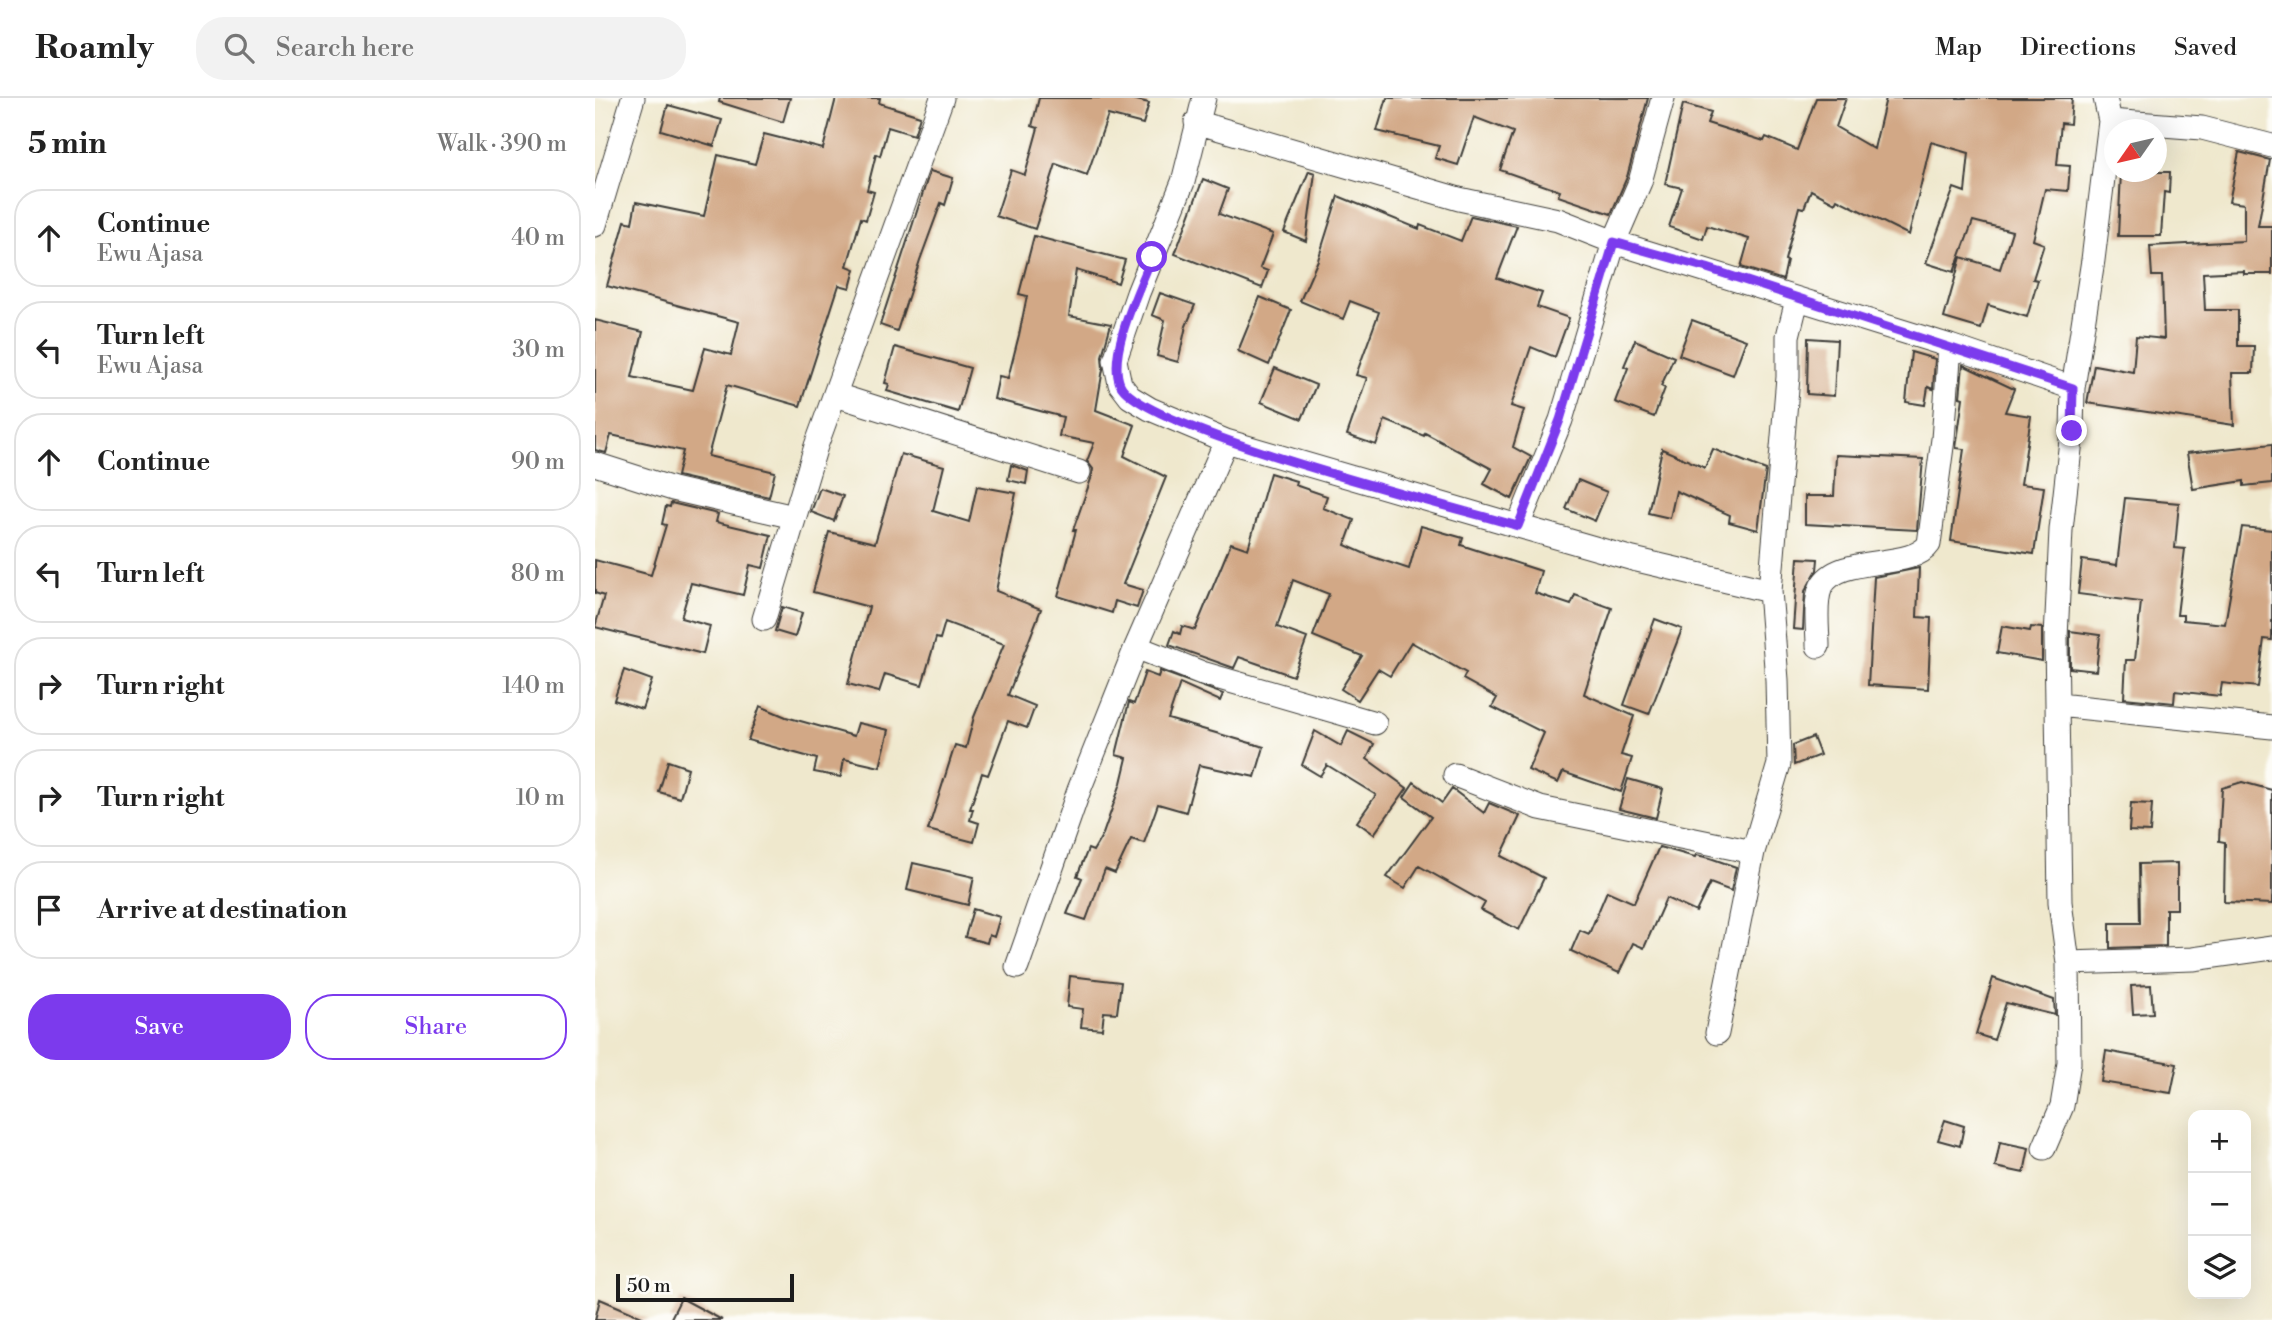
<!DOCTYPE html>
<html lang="en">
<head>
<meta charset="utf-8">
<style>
	body { margin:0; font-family:"Libre Bodoni",serif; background:#f2f2f2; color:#222 }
	.controls { position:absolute; right:21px; bottom:21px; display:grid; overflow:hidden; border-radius:14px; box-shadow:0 7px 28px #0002 }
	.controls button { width:63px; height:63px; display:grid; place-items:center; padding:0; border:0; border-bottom:2px solid #e0e0e0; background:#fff; color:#222; font:35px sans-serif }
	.compass { position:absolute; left:1509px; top:21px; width:63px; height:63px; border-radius:50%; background:#fff; box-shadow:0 7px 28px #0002; rotate:236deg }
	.scale { position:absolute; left:21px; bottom:18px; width:178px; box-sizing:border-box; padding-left:7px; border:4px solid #1c1c1c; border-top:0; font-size:19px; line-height:24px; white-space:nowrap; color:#1c1c1c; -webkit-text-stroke:5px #fdfcf7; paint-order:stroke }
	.stop { position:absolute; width:21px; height:21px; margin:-16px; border:5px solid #7c3aed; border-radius:50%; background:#fff }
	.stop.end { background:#7c3aed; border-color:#fff; box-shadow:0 2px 7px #0008 }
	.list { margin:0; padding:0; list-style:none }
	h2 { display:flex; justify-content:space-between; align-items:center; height:91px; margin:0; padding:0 28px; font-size:30px }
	h2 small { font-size:23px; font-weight:400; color:#767676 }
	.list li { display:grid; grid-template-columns:46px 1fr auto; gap:21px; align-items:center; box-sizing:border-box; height:98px; margin:0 14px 14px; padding:0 14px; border:2px solid #e0e0e0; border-radius:28px }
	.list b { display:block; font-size:26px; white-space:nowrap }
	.list p { margin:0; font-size:23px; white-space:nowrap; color:#767676 }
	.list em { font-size:23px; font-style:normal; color:#767676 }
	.actions { display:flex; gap:14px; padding:21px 28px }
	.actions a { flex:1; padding:16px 0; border:2px solid #7c3aed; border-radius:28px; text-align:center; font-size:24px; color:#7c3aed }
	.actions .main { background:#7c3aed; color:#fff }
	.icon { flex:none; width:38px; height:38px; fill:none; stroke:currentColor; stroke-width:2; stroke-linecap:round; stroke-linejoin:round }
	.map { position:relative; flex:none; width:1677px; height:1222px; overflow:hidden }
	header { display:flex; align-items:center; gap:42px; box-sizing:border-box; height:98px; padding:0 35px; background:#fff; border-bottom:2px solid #e0e0e0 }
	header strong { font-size:33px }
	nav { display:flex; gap:38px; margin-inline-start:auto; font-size:24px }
	.search { width:490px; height:63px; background:#f2f2f2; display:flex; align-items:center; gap:18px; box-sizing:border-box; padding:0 24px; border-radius:28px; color:#767676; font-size:26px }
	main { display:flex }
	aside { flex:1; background:#fff }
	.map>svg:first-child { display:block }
	.building { fill:#d2a886 }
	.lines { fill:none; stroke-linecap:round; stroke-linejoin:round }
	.minor-casing { stroke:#3c3b37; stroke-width:25 }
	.minor { stroke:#fff; stroke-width:23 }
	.route { stroke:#7c3aed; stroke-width:9 }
</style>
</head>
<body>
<header>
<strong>Roamly</strong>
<div class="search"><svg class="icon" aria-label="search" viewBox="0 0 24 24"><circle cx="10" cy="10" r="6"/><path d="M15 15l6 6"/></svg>Search here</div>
<nav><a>Map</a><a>Directions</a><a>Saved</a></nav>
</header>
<main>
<aside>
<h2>5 min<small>Walk · 390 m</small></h2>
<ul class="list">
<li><svg class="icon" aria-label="ahead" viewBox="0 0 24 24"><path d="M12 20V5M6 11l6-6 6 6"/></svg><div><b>Continue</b><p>Ewu Ajasa</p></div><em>40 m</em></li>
<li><svg class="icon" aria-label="left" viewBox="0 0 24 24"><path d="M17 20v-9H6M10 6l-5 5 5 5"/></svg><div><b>Turn left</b><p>Ewu Ajasa</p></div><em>30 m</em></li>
<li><svg class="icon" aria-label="ahead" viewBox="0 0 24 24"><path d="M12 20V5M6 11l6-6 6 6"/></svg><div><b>Continue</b></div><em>90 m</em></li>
<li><svg class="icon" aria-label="left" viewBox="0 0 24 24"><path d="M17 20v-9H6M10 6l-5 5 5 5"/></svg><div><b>Turn left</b></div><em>80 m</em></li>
<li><svg class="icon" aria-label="right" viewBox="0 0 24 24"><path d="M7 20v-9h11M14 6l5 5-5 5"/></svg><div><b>Turn right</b></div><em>140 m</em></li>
<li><svg class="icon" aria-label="right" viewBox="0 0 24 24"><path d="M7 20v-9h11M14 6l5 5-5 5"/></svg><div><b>Turn right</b></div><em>10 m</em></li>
<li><svg class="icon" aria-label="arrive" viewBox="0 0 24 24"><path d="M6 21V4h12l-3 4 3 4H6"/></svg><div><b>Arrive at destination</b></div></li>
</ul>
<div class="actions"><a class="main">Save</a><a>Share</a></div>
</aside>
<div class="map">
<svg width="1677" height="1222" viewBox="0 0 1677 1222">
	<rect width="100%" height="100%" fill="#fdfcf7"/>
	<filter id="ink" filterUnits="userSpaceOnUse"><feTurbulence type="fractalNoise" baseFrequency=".0143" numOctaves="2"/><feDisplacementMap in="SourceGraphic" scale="14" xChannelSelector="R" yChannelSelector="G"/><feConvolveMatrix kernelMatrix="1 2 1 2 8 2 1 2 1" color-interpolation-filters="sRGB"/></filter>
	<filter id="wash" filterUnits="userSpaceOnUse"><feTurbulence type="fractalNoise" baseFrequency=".00686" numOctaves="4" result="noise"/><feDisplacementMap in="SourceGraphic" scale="28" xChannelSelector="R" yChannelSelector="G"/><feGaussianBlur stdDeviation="1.57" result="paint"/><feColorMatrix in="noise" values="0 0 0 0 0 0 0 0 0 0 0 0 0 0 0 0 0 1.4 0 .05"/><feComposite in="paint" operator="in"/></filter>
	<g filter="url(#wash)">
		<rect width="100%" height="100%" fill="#efe8cd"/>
		<g id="blocks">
			<path class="building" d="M125,0H195L188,24L124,4Z
				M241,0H285L284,5L325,18L319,37L293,29L285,58L281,56L272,92L279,94L271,122L266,120L252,168L260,171L255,190L244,187L205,308L132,287L113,358L180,374L174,399L82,378L88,353L16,337L11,355L0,352V222L48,234L37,279L98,292L110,250L136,257L144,224L12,188L30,123L37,125L41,104L109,118L123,57L160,66L169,36L228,51Z
				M444,0H533L554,5L548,26L513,17L492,77L461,66L440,131L401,118L416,72L430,77L443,30L437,28Z
				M792,0H1053L1032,79L1016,116L963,98L965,93L905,72L918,34L879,19L863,67L840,60L844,48L782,33Z
				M1221,0H1251L1241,29L1279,51L1291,0H1477L1475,26L1466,25L1462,67L1475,68L1473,93L1450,91L1438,142L1449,146L1438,181L1443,182L1432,219L1393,207L1386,231L1349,220L1366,159L1405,171L1417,133L1378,123L1359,174L1331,165L1359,90L1370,94L1374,55L1336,44L1314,137L1242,101L1240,105L1216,92L1209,110L1204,109L1190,162L1192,163L1188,182L1146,169L1154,141L1112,128L1108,141L1074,129L1087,90L1070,86L1088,6L1116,14L1112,25L1169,43L1171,39L1202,52Z
				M73,7L127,22L119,48L66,32Z
				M1644,54L1675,62L1663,128H1677V176H1649V173L1608,175L1610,212H1643V248H1659L1658,275H1637L1639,327L1492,305L1499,267L1538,274L1541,238L1569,241L1567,178H1557L1555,148L1649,143V106L1634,104Z
				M335,73L358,80L350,107L346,105L325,162L302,233L285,227Z
				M714,73L720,75L711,143L689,134Z
				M1526,74H1575L1574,95L1569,94L1566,138H1523Z
				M608,81L633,91L624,116L678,136L665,170L673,173L667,190L580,156Z
				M743,98L824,131L825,127L866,143L876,118L922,128L902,180L947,195L942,209L974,220L960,259L936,249L916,308L929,312L918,349L936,359L917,401L889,386L897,371L830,335L829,338L790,322L781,347L752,337L772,280L761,277L784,214L755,203L748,221L705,203L723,162Z
				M439,138L530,162L523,185L481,172L474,218L516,226L507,258L508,271L501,312L540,327L529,358L571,379L528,486L548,492L542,510L520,503L517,515L463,498L481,432H478L497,378L498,371L492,363L499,345L464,338L468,319L399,301L404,278L413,280L424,237L432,198L424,196Z
				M565,195L600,207L591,228L583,264L562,258L570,222L557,217Z
				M665,199L696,212L674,267L643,253Z
				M1097,222L1151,242L1138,277L1084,257Z
				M1213,240L1242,242L1239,298L1212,296Z
				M1040,242L1079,259L1066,288L1070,290L1059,319L1020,304L1033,270L1029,268Z
				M300,249L375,270L363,314L292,293L294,286L290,285Z
				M1316,254L1340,261L1338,291L1333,289L1330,307L1311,304Z
				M1368,267L1419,291L1410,314L1436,318L1426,386L1449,389L1439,456L1356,443L1369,351L1361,350L1368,300L1365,299Z
				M680,270L721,287L707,321L666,304Z
				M1677,346V385L1649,388V383L1598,391L1592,355Z
				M1067,351L1110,370L1118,351L1171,372L1163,432L1134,424L1135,417L1081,393L1075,420L1053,415Z
				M306,356L349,368L338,413L374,424L382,388L421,395L401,493L446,511L413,597L440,608L432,630L413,623L393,677L387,675L375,711H378L375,722L384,725L379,744L333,732L360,647L371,650L379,619L409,546L350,524L345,541L341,540L327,587L290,576L284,594L253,586L274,509L218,494L234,434L280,445Z
				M1241,357L1328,361L1322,432L1210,426V398H1239Z
				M416,367L433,373L431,386L413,382Z
				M675,375L701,383L700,387L732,398L728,410L759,422L750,447L775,458L814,471L826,428L868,440L866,447L946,473L940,495L976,507L980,497L1017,510L989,596L1039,618L1026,657L1037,660L1026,694L968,674L963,685L933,672L949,635L897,609L902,600L868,581L871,575L816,544L795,578L783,571L763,602L746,591L767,558L718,538L734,496L698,482L682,529L712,540L698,578L644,559L639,570L574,547L579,533L585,536L587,528L600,532L636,445L653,451Z
				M983,382L1012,394L1000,423L971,411Z
				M225,390L248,398L239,423L216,414Z
				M1530,400L1584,405L1580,450L1590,451L1582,517H1588V522L1630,526L1647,429L1677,432V542L1669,541L1663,589L1627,585L1625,598L1580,593L1579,605L1529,600L1531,562H1540L1546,504L1483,496L1487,462L1522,467Z
				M76,405L123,416L121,424L176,437L168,470L155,467L148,497L96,485L86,520L115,528L108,556L0,529L9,498L0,495V462L56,477L71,427L67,426L71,408L75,409Z
				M1203,460L1223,461L1222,472L1210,493L1208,532L1198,531Z
				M1324,470L1322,519L1336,520L1333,591L1273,587L1279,479Z
				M187,509L207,515L200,539L180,533Z
				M1060,521L1087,531L1054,616L1029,607Z
				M1407,528L1435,533L1436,529L1447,530V563L1402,555Z
				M1475,533L1505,537L1501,573L1475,570Z
				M29,572L57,582L47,611L19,602Z
				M565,573L628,596L625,603L585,585L573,621L669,649L660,679L604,667L591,714L563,706L549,745L536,741L520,775L510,771L491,822L472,816L487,780L482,778L493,751L498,753L508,736L526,685L532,660L521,657L534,604L539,606L550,574L563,579Z
				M165,608L191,619L259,638L263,625L294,632L285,669L249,661L246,679L219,674L222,661L153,642Z
				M720,633L746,648L753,633L779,646L772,661L812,690L779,736L762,724L781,697L732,667L725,678L707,667Z
				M1218,639L1225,657L1199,667L1198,647Z
				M73,663L93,670L85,700L64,694Z
				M1033,681L1068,691L1061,720L1024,711Z
				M819,684L847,705L857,691L889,715L894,705L925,718L906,758L949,780L924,832L886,812L890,805L824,768L810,790L792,779L836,719L809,699Z
				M1647,684L1677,692V806L1629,804L1630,744L1624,743L1627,690Z
				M1536,705L1557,706L1555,734L1534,733Z
				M1064,749L1100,759L1101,757L1115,760L1141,769L1136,793L1115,785L1101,814L1071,800L1049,850L1038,845L1024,875L976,853L985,832L994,836L1012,793L1039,805Z
				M318,765L379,779L373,807L312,792Z
				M1582,765V811H1571V848L1515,850V825H1545L1544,766Z
				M378,811L405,819L399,839L394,837L392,845L370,839Z
				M475,878L526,884L522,915L509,914L507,931L486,929L488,911L472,909Z
				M1398,880L1459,902L1460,917L1411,905L1399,942L1381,936Z
				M1556,887L1558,915L1538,916L1536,888Z
				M1511,953L1582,966L1576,995L1506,984Z
				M1350,1022L1369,1028L1365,1048L1343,1042Z
				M1405,1044L1434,1050L1429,1075L1400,1069Z
				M86,1200L127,1222H75Z
				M5,1201L54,1222H0Z"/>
		</g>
	</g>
	<g filter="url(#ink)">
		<use href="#blocks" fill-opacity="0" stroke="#3c3b37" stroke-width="2"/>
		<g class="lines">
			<g class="minor-casing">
				<path id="minor" d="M609,0L588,84L543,195L520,262L525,286L535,299L555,311L631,343L923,428L966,322L1019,144L1045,84L1068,0
					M1510,0L1515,23L1607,30L1677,48
					M601,24L864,101L963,122L1019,144L1355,248L1478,290L1477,333L1466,432L1461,540L1465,804L1473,865L1474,965L1467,1008L1449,1050
					M0,127L38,0
					M1478,290L1498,162L1515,23
					M241,297L484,374
					M0,366L78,391L199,419
					M923,428L1038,461L1175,493L1193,279V238L1202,202
					M169,521L221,348L347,0
					M1223,548C1223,532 1219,504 1226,489C1243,455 1316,473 1334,446L1348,341L1355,248
					M541,549L607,575L780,625
					M1463,607L1677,629
					M860,677L945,710L1158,754
					M1473,865L1598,861L1677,850
					M422,869L484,692L541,549L631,343
					M1122,935L1158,754L1184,666L1182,582L1175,493"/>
			</g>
			<use href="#minor" class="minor"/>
		</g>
	</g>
	<g class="lines" filter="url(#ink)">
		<path class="route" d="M557,159C545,190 512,255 525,286C544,331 862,410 923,428L965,322L1019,144L1112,170L1478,290L1477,333"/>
	</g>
</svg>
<div class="controls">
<button>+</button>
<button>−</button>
<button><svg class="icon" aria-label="layers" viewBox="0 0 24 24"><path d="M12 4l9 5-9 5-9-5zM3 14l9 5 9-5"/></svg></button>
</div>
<svg class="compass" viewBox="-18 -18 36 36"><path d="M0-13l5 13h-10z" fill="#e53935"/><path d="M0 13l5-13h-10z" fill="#767676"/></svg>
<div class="scale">50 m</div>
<div class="stop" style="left:557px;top:159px"></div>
<div class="stop end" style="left:1477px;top:333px"></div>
</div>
</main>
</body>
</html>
